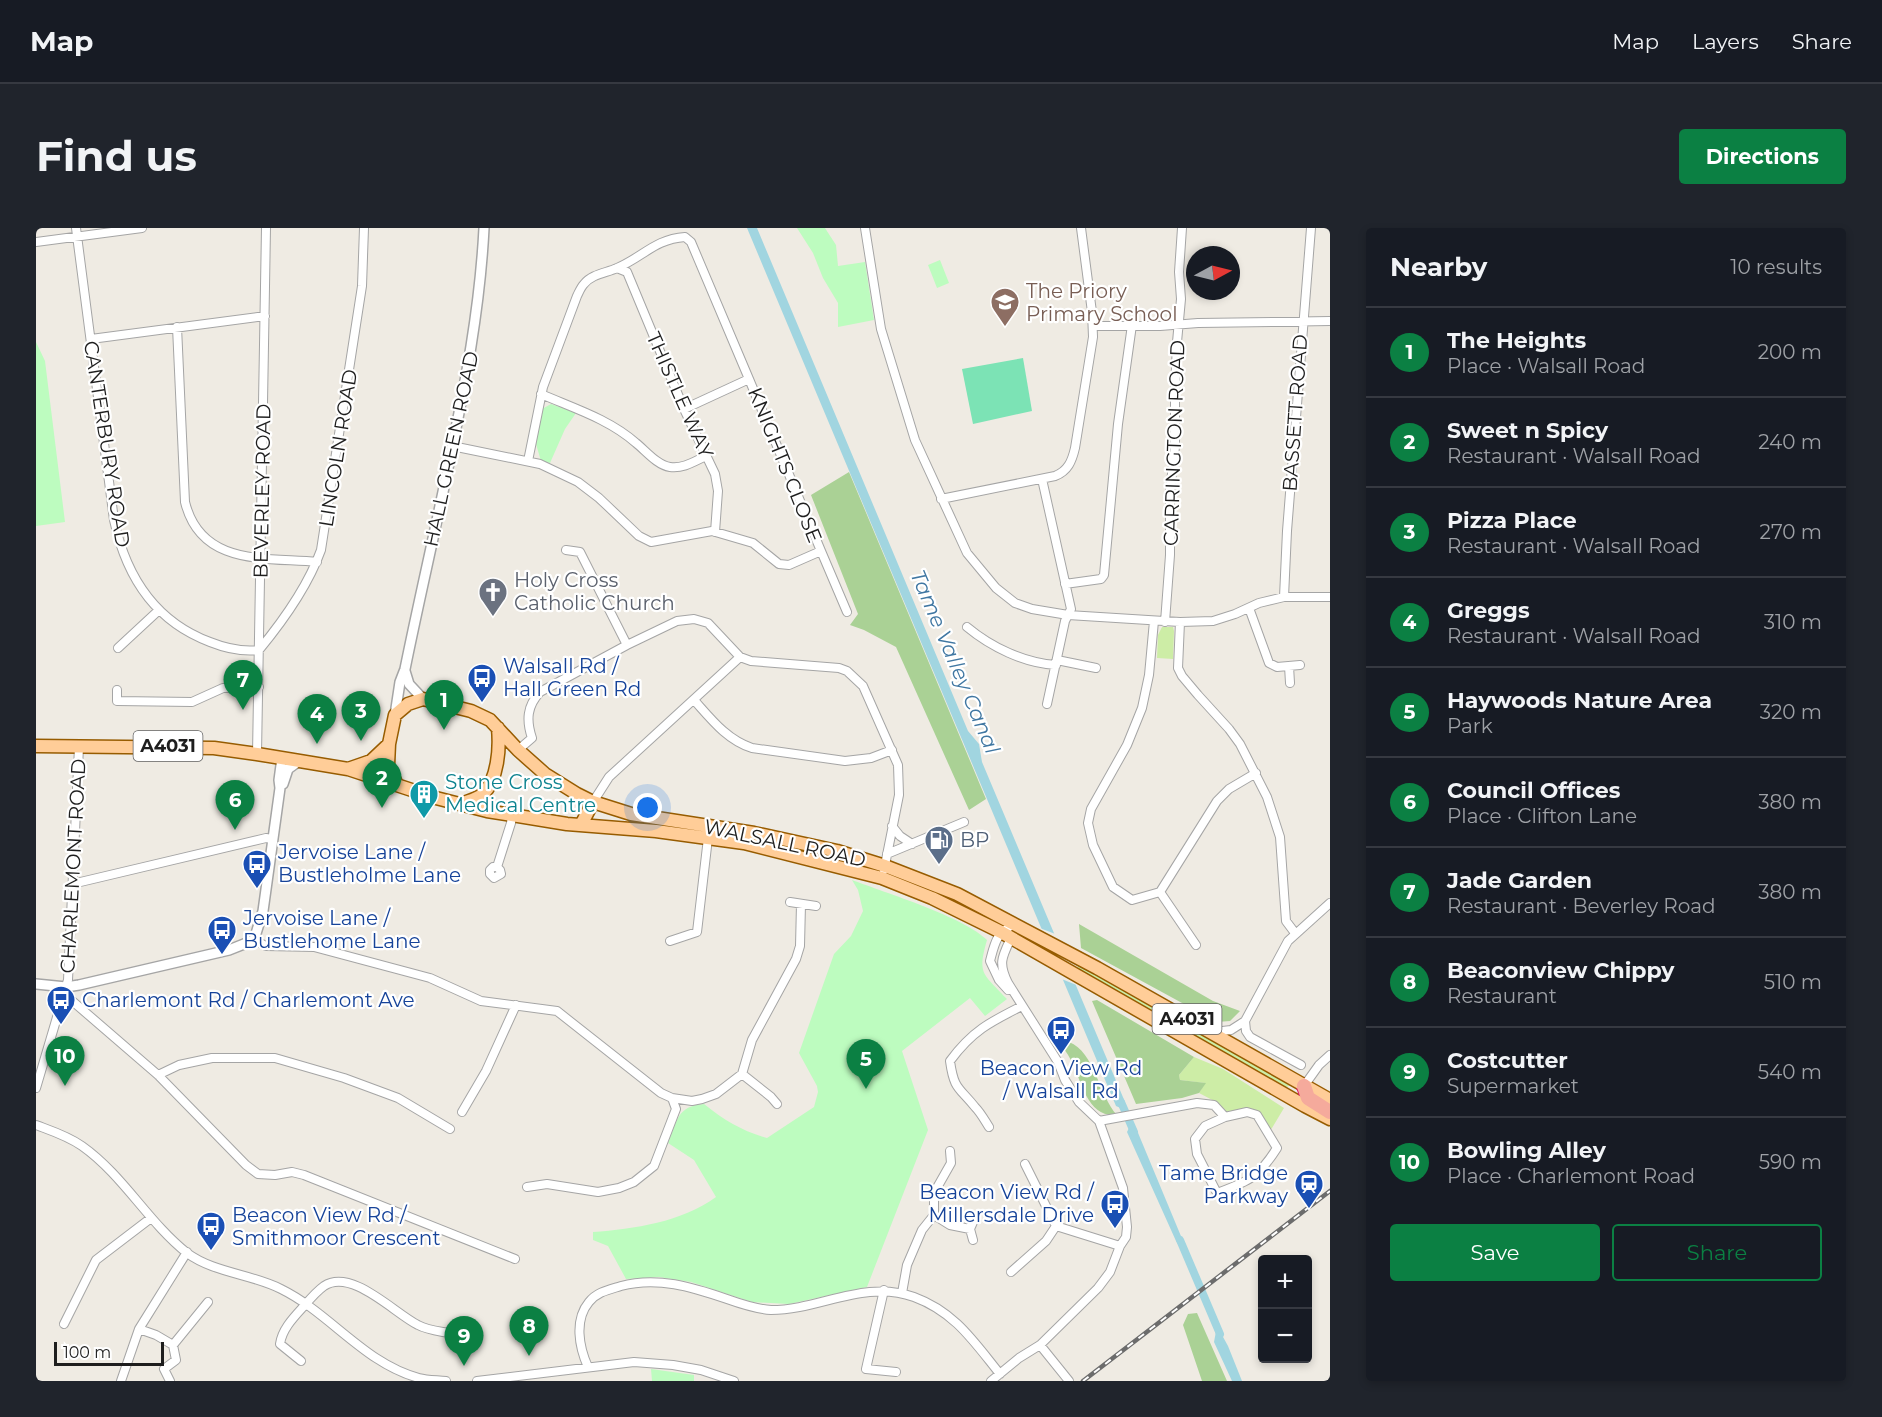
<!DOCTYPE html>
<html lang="en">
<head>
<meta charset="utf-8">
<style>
	body { margin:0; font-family:Montserrat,sans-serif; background:#20242c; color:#f1f3f6 }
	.controls { position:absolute; right:18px; bottom:18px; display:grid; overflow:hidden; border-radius:6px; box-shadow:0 3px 9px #0003 }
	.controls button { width:54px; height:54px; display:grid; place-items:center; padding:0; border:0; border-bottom:2px solid #363941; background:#171b24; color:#f1f3f6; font:30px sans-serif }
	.compass { position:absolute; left:1150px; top:18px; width:54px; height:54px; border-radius:50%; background:#171b24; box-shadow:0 3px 9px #0003; rotate:83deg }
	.scale { position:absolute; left:18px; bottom:15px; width:110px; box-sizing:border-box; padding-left:6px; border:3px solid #1e1e1e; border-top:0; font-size:16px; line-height:21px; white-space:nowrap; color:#1e1e1e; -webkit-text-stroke:4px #fff; paint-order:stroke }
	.you { position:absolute; left:612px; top:580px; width:21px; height:21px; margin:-15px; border:4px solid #fff; border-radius:50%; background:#1a73e8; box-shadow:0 0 0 9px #1a73e833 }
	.badge { display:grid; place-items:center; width:39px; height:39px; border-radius:50%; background:#0b8043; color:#fff; font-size:20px; font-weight:700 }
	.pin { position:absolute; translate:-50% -50px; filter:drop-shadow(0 2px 3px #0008) }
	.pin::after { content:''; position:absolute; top:32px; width:21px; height:18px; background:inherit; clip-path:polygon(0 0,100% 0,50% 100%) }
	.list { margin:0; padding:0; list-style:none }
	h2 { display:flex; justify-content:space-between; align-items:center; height:78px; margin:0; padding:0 24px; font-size:26px }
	h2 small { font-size:20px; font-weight:400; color:#9ea1a6 }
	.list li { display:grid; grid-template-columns:39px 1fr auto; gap:18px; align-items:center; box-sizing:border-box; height:90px; padding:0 24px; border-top:2px solid #363941 }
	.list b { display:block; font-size:22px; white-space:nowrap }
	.list p { margin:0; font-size:20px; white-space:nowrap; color:#9ea1a6 }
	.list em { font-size:20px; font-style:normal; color:#9ea1a6 }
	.actions { display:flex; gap:12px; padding:18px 24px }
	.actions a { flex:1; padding:14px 0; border:2px solid #0b8043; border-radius:6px; text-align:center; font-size:21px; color:#0b8043 }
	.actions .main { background:#0b8043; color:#fff }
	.map { position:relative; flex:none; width:1294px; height:1153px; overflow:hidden; border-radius:6px }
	header { display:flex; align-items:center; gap:36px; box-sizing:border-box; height:84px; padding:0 30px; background:#171b24; border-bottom:2px solid #363941 }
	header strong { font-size:28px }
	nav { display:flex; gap:33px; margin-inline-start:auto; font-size:21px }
	.intro { display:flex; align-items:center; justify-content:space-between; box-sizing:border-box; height:144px; padding:0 36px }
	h1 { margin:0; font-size:42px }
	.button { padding:15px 27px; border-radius:6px; background:#0b8043; color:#fff; font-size:21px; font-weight:700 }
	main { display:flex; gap:36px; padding:0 36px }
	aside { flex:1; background:#171b24; border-radius:6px; box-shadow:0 3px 9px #0003 }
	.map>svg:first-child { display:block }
	.grass { fill:#cdeda6 }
	.forest { fill:#aad195 }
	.park { fill:#bdfcbf }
	.pitch { fill:#7ce3b5 }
	.water { fill:#a1d5e0 }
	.pier { fill:#efebe3 }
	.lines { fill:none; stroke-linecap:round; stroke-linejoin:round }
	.canal { stroke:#a1d5e0; stroke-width:8 }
	.minor-casing { stroke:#a5a5a5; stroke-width:10 }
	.tertiary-casing { stroke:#a5a5a5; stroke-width:12 }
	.primary-casing { stroke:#975c00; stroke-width:15 }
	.trunk-casing { stroke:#e31a6b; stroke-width:16 }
	.minor { stroke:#fff; stroke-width:8 }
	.tertiary { stroke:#fff; stroke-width:9 }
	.primary { stroke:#ffcd98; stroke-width:12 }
	.trunk { stroke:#f5aa9c; stroke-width:14 }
	.rail-casing { stroke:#6c6c6c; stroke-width:4.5 }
	.rail { stroke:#fff; stroke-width:2; stroke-dasharray:7; stroke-linecap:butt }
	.labels { text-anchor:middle; stroke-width:4.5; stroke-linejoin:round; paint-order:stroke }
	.shield { fill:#fff; stroke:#626262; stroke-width:1.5 }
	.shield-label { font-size:18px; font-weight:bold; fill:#1e1e1e }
	.education-label { font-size:20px; fill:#785e54; stroke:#fff; text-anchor:start }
	.street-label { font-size:20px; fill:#1e1e1e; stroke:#fff }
	.worship-label { font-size:20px; fill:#5b616d; stroke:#fff; text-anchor:start }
	.transit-label { font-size:20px; fill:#164399; stroke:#fff; text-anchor:start }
	.culture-label { font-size:20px; fill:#0d838f; stroke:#fff; text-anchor:start }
	.service-label { font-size:20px; fill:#4e5e75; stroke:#fff; text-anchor:start }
	.water-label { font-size:21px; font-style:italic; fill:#4077a2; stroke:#fff }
</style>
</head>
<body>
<header>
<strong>Map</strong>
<nav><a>Map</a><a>Layers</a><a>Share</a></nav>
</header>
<div class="intro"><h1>Find us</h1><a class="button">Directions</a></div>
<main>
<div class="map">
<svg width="1294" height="1153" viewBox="0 0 1294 1153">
	<rect width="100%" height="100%" fill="#efebe3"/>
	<path class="grass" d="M1126,399H1137L1138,403L1137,431L1121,430L1122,407Z
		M1040,733L1238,847L1255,857L1246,861L1043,743Z
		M1158,829L1187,841L1248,880L1236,900L1234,902C1225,883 1212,879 1193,886L1182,875L1163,865L1169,855L1144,852L1143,847Z"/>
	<path class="forest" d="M813,244L950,571L933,582L860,419L828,402L814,397L822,386L775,267Z
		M1043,696L1177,773L1204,783L1194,793L1181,794L1045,720Z
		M1061,772L1158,829L1143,847L1144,852L1170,855L1163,865L1146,870L1100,876L1056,773Z
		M1022,801L1028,803L1033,814C1059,824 1063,868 1081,887C1052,890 1046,855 1036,834C1031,824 1024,816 1018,806Z
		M1161,1085L1191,1153H1166L1147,1097L1152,1086Z"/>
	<path class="park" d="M761,0H789L800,17L802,38L829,34L838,92L802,99V75L787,50L777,25Z
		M904,32L913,55L901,60L892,37Z
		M0,114L9,133L29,294L0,298Z
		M515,176L540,185L529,201L514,235L505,233L500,216L506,181Z
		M816,652C850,665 928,689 951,712C941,747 947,745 971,771L949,788L934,770L866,823L892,902L831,1059L753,1076L716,1074L655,1054L623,1049L590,1051L572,1018L557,1012V1004C598,1001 646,994 680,969L658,932L632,915C641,893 641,878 668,876C688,892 706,903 731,910L778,879L782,864L781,858L763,825L798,726L815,708L827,683L822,662Z
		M615,1141L658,1147V1153H616Z"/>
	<path class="pitch" d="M987,130L996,183L937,196L926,141Z"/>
	<path class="water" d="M711,0H721L932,503L943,516L946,534L1089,874V882L1080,878Z
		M1095,896L1100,900L1147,1013V1019L1143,1018L1140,1013L1091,904Z
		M1181,1098L1192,1118L1206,1153H1196L1178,1114Z"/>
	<path class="pier" d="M1001,699L1022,707L1043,758L1023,750Z"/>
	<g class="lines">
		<path class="canal" d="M1085,874L1098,904
			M1144,1012L1184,1106"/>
		<g class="minor-casing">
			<path id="minor" d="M40,0L78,292C90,348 118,393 174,414C189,420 206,424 223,422C247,393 272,358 285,322L326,58L328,0
				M829,0L845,101L879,212L931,325L960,360L979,375L996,381L1032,387L1144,394L1177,393L1199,386L1223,375L1248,369H1294
				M0,14L106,0
				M581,40L591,44L648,181L679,246L682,263L679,304
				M1057,98H1124L1162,95L1294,93
				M141,99L149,274C165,339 231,329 281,334
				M55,111L229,88
				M505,166C537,180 573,191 600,215C610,223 621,237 634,239C647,241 659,233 670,228
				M648,181L713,151L785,323
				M416,218L504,236L542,254L563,270L603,308L615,314L676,303L717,315L743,336L753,337L785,323L811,384
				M492,233L507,159L541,68C543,64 545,59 548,56C556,46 570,45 581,40C607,29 619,11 649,9L655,14L713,151
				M1006,251L1035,381L1029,393L1011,476
				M905,271L1019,248C1032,243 1036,233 1039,220L1057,109L1056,84L1045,0
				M530,322L544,324L591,417
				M1029,356L1065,351L1068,347L1082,196L1096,97
				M1248,369L1251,303L1275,0
				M1213,380L1233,435L1241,439L1264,437
				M1118,393L1113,447L1106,480L1091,517L1055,581L1052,595L1057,617L1077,659L1096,672L1124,664L1181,573L1193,561L1220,545
				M1129,394L1134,327V263L1139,219V164L1141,114L1145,71L1143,44L1146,0
				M1144,394L1142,440L1146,448L1162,467L1193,501L1204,516L1231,569L1244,609L1250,693L1259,705
				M931,399C955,419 988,435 1020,437
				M82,420L123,382
				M1021,432L1060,440
				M1253,438L1254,455
				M81,462V473L156,474L187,460L223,459
				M658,472C675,491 691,512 716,520L809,533L835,530L856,522
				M482,522L496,510C490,492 491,478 504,464L591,417L641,393L658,391L672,395L704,429L715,433L803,440L811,443L827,458L862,537L863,567L848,642
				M221,526L230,0
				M557,574L573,549L704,429
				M856,598L864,608L876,616
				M851,626L928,594
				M461,639L464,642L465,646L458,650L454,646V642L457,639H461L475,595L476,587
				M36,656L230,610L236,611
				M1124,664L1160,717
				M754,674L780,678
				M218,712L230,718L278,719L394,750L445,773L521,783L625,865L636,870L656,873L666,871L680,866L706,846L716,812L760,731L764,718L765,676
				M634,713L661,704L672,610
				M972,762L963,752L954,733C959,714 960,705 979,696
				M27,765L122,847L210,937L222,946L239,947L256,944L268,947L479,1031
				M1209,793L1210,803L1214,809L1265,837
				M1178,804L1195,802L1209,793L1252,713L1294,675
				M706,846L735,869L741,876
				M122,847L143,837L176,830H239L308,850L362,870L414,901
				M1268,858L1283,837L1294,827
				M0,860L32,752L43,519
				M426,884L450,843L480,777
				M1063,893L1161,875L1178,877L1189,889L1211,884L1221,887L1241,920C1222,950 1213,953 1181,965L1161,926L1159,911L1169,898L1189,889
				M0,897C16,903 32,908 46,918C87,947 112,994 151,1025C178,1045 216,1046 245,1061C294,1085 329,1136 383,1150C391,1152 401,1152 410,1153
				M953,899C949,893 945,885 939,879C923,859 918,862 914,833C936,803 954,794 986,778
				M491,959L511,956L562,964L583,960L598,954L618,938L640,881L636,870
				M898,987L914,997L934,1001L938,992
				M1020,998L1084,1018
				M934,1001L937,1012
				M975,1044L1010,1013L1020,998L989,936
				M848,1062L830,1141L860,1144
				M866,1065L871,1037L886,1002L898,987V965L915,935L914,923
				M28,1096L60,1032L115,990
				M103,1101L120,1107L137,1117
				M1004,1117L1033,1153
				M265,1133L244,1116C246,1101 258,1089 268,1078C274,1071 281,1063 288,1058C316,1040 358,1085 382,1097C391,1102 402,1103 413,1105
				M552,1139C543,1119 538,1092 553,1074C561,1064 572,1062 585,1058C621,1048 656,1059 691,1071C705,1076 720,1081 735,1082C784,1082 828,1051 878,1069C919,1084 938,1114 964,1146
				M85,1153L103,1101L151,1024
				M134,1153L128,1141L140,1132L137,1117L172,1074
				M441,1153L598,1134L637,1137L665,1142L698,1153
				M955,1153L983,1130L1004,1117L1062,1060L1074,1044L1084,1018L1090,1009L1091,999L1087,960L1063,893L1043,874L1029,852L1022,834L972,755C962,735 966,729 975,710"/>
		</g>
		<g class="tertiary-casing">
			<path id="tertiary" d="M369,443L373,456L387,471
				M359,487L364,454L369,441C383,372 399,304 413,235C429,157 444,80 448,0
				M247,556L252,541L263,533
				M0,756L30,759L43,757L193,722L218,712L227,683L244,560L243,552L246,530"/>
		</g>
		<g class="primary-casing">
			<path id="primary" d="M0,518L178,520L221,526L312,541L400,570L451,583L531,596L620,603L708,615L846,650L896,670L965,704L1269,878L1294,891
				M312,541L335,533L353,516
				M361,557L352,537L353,516L359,487L372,476L387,471L435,483L454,492L482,522L509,546L541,566L557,574L595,586L718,605L801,623L849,638L921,666L1061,740L1294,872
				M425,576C432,573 441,571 447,566C462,551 464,520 462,500
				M545,597L557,574"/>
		</g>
		<g class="trunk-casing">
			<path id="trunk" d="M1268,858L1272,870L1294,884"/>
		</g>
		<use href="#minor" class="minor"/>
		<use href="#tertiary" class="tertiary"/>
		<use href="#primary" class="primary"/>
		<use href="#trunk" class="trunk"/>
		<g class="rail-casing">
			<path id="rail" d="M1047,1153L1294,963"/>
		</g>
		<use href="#rail" class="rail"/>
	</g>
	<defs>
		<g id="school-pin" transform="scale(1.5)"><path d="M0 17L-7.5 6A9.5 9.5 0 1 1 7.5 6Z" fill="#8d6e63" stroke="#fff"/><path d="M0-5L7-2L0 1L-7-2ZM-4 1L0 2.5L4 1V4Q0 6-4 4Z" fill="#fff"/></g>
		<g id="church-pin" transform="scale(1.5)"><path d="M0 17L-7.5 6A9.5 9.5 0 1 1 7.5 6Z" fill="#6b7280" stroke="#fff"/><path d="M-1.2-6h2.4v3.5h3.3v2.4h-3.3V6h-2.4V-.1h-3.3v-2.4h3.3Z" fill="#fff"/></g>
		<g id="bus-pin" transform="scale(1.5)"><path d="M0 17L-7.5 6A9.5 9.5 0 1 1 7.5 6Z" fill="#1a4fb4" stroke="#fff"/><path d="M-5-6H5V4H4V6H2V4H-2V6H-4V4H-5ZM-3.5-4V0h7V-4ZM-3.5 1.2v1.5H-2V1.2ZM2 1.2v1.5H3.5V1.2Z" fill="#fff"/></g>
		<g id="building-pin" transform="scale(1.5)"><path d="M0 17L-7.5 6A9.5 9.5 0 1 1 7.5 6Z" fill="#0f9aa8" stroke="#fff"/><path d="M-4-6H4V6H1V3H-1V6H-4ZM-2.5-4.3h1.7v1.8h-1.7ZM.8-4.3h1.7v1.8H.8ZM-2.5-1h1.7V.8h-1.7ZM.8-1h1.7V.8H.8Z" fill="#fff"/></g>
		<g id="fuel-pin" transform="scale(1.5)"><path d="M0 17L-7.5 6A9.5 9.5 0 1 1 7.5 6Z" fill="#5c6f8a" stroke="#fff"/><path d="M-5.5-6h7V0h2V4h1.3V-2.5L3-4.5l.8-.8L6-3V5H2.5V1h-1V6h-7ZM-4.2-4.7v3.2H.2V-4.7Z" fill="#fff"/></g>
		<g id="station-pin" transform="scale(1.5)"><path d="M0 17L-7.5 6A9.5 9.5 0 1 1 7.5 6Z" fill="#1a4fb4" stroke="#fff"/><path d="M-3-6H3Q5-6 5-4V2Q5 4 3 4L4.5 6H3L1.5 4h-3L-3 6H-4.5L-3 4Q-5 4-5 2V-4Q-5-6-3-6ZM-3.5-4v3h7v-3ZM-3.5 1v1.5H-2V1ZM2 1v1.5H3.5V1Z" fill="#fff"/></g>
	</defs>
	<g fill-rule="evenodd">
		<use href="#school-pin" x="969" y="74"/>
		<use href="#church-pin" x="457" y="364"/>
		<use href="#bus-pin" x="446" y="450"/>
		<use href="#building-pin" x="388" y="566"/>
		<use href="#fuel-pin" x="903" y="612"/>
		<use href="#bus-pin" x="221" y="636"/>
		<use href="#bus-pin" x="186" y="702"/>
		<use href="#bus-pin" x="25" y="772"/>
		<use href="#bus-pin" x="1025" y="802"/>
		<use href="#station-pin" x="1273" y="956"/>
		<use href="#bus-pin" x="1079" y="976"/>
		<use href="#bus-pin" x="175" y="998"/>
	</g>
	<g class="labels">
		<g class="shield">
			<rect x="97.5" y="503" width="69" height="30" rx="4.5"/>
			<rect x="1116.5" y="776" width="69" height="30" rx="4.5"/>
		</g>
		<g class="shield-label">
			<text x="132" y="524">A4031</text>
			<text x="1151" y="797">A4031</text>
		</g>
		<g class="education-label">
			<text x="990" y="70">The Priory<tspan x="990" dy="23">Primary School</tspan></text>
		</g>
		<g class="street-label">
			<text transform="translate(644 167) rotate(66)" y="7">THISTLE WAY</text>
			<text transform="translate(1259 185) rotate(-86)" y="7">BASSETT ROAD</text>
			<text transform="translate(1138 215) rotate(-88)" y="7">CARRINGTON ROAD</text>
			<text transform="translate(71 216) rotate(81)" y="7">CANTERBURY ROAD</text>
			<text transform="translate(302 220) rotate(-81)" y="7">LINCOLN ROAD</text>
			<text transform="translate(415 221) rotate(-78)" y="7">HALL GREEN ROAD</text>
			<text transform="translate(749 237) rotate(68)" y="7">KNIGHTS CLOSE</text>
			<text transform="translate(226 263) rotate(-89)" y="7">BEVERLEY ROAD</text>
			<text transform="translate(749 615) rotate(12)" y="7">WALSALL ROAD</text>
			<text transform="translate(37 638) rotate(-87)" y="7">CHARLEMONT ROAD</text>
		</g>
		<g class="worship-label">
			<text x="478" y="359">Holy Cross<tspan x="478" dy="23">Catholic Church</tspan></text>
		</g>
		<g class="transit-label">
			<text x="467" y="445">Walsall Rd /<tspan x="467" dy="23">Hall Green Rd</tspan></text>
			<text x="242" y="631">Jervoise Lane /<tspan x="242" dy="23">Bustleholme Lane</tspan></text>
			<text x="207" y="697">Jervoise Lane /<tspan x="207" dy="23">Bustlehome Lane</tspan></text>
			<text x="46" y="779">Charlemont Rd / Charlemont Ave</text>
			<text x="1025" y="847" text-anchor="middle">Beacon View Rd<tspan x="1025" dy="23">/ Walsall Rd</tspan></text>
			<text x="1252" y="952" text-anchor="end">Tame Bridge<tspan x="1252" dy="23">Parkway</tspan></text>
			<text x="1058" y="971" text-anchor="end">Beacon View Rd /<tspan x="1058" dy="23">Millersdale Drive</tspan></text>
			<text x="196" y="994">Beacon View Rd /<tspan x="196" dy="23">Smithmoor Crescent</tspan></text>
		</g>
		<g class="culture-label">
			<text x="409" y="561">Stone Cross<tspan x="409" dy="23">Medical Centre</tspan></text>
		</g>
		<g class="service-label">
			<text x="924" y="619">BP</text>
		</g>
		<g class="water-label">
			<text transform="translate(919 434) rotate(67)" y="7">Tame Valley Canal</text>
		</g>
	</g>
</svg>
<div class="controls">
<button>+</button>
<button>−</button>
</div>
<svg class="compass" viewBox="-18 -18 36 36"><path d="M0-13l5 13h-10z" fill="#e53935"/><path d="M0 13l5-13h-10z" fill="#9ea1a6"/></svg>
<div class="scale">100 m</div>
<div class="you"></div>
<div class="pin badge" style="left:408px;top:502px">1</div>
<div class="pin badge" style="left:346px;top:580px">2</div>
<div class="pin badge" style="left:325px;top:513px">3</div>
<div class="pin badge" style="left:281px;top:516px">4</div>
<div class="pin badge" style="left:830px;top:861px">5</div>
<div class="pin badge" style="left:199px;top:602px">6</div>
<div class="pin badge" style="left:207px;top:482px">7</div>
<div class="pin badge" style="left:493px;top:1128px">8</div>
<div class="pin badge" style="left:428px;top:1138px">9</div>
<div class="pin badge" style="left:29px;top:858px">10</div>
</div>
<aside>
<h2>Nearby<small>10 results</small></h2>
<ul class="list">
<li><span class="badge">1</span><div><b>The Heights</b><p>Place · Walsall Road</p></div><em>200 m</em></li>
<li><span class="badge">2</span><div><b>Sweet n Spicy</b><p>Restaurant · Walsall Road</p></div><em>240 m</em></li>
<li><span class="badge">3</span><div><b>Pizza Place</b><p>Restaurant · Walsall Road</p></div><em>270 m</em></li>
<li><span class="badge">4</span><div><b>Greggs</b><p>Restaurant · Walsall Road</p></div><em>310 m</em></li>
<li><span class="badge">5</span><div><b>Haywoods Nature Area</b><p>Park</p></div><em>320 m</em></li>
<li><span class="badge">6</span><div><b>Council Offices</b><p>Place · Clifton Lane</p></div><em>380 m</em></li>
<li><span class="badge">7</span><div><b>Jade Garden</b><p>Restaurant · Beverley Road</p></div><em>380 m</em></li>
<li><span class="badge">8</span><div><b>Beaconview Chippy</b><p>Restaurant</p></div><em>510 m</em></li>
<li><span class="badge">9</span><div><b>Costcutter</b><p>Supermarket</p></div><em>540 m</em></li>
<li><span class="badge">10</span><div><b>Bowling Alley</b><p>Place · Charlemont Road</p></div><em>590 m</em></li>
</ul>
<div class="actions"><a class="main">Save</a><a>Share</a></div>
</aside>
</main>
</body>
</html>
